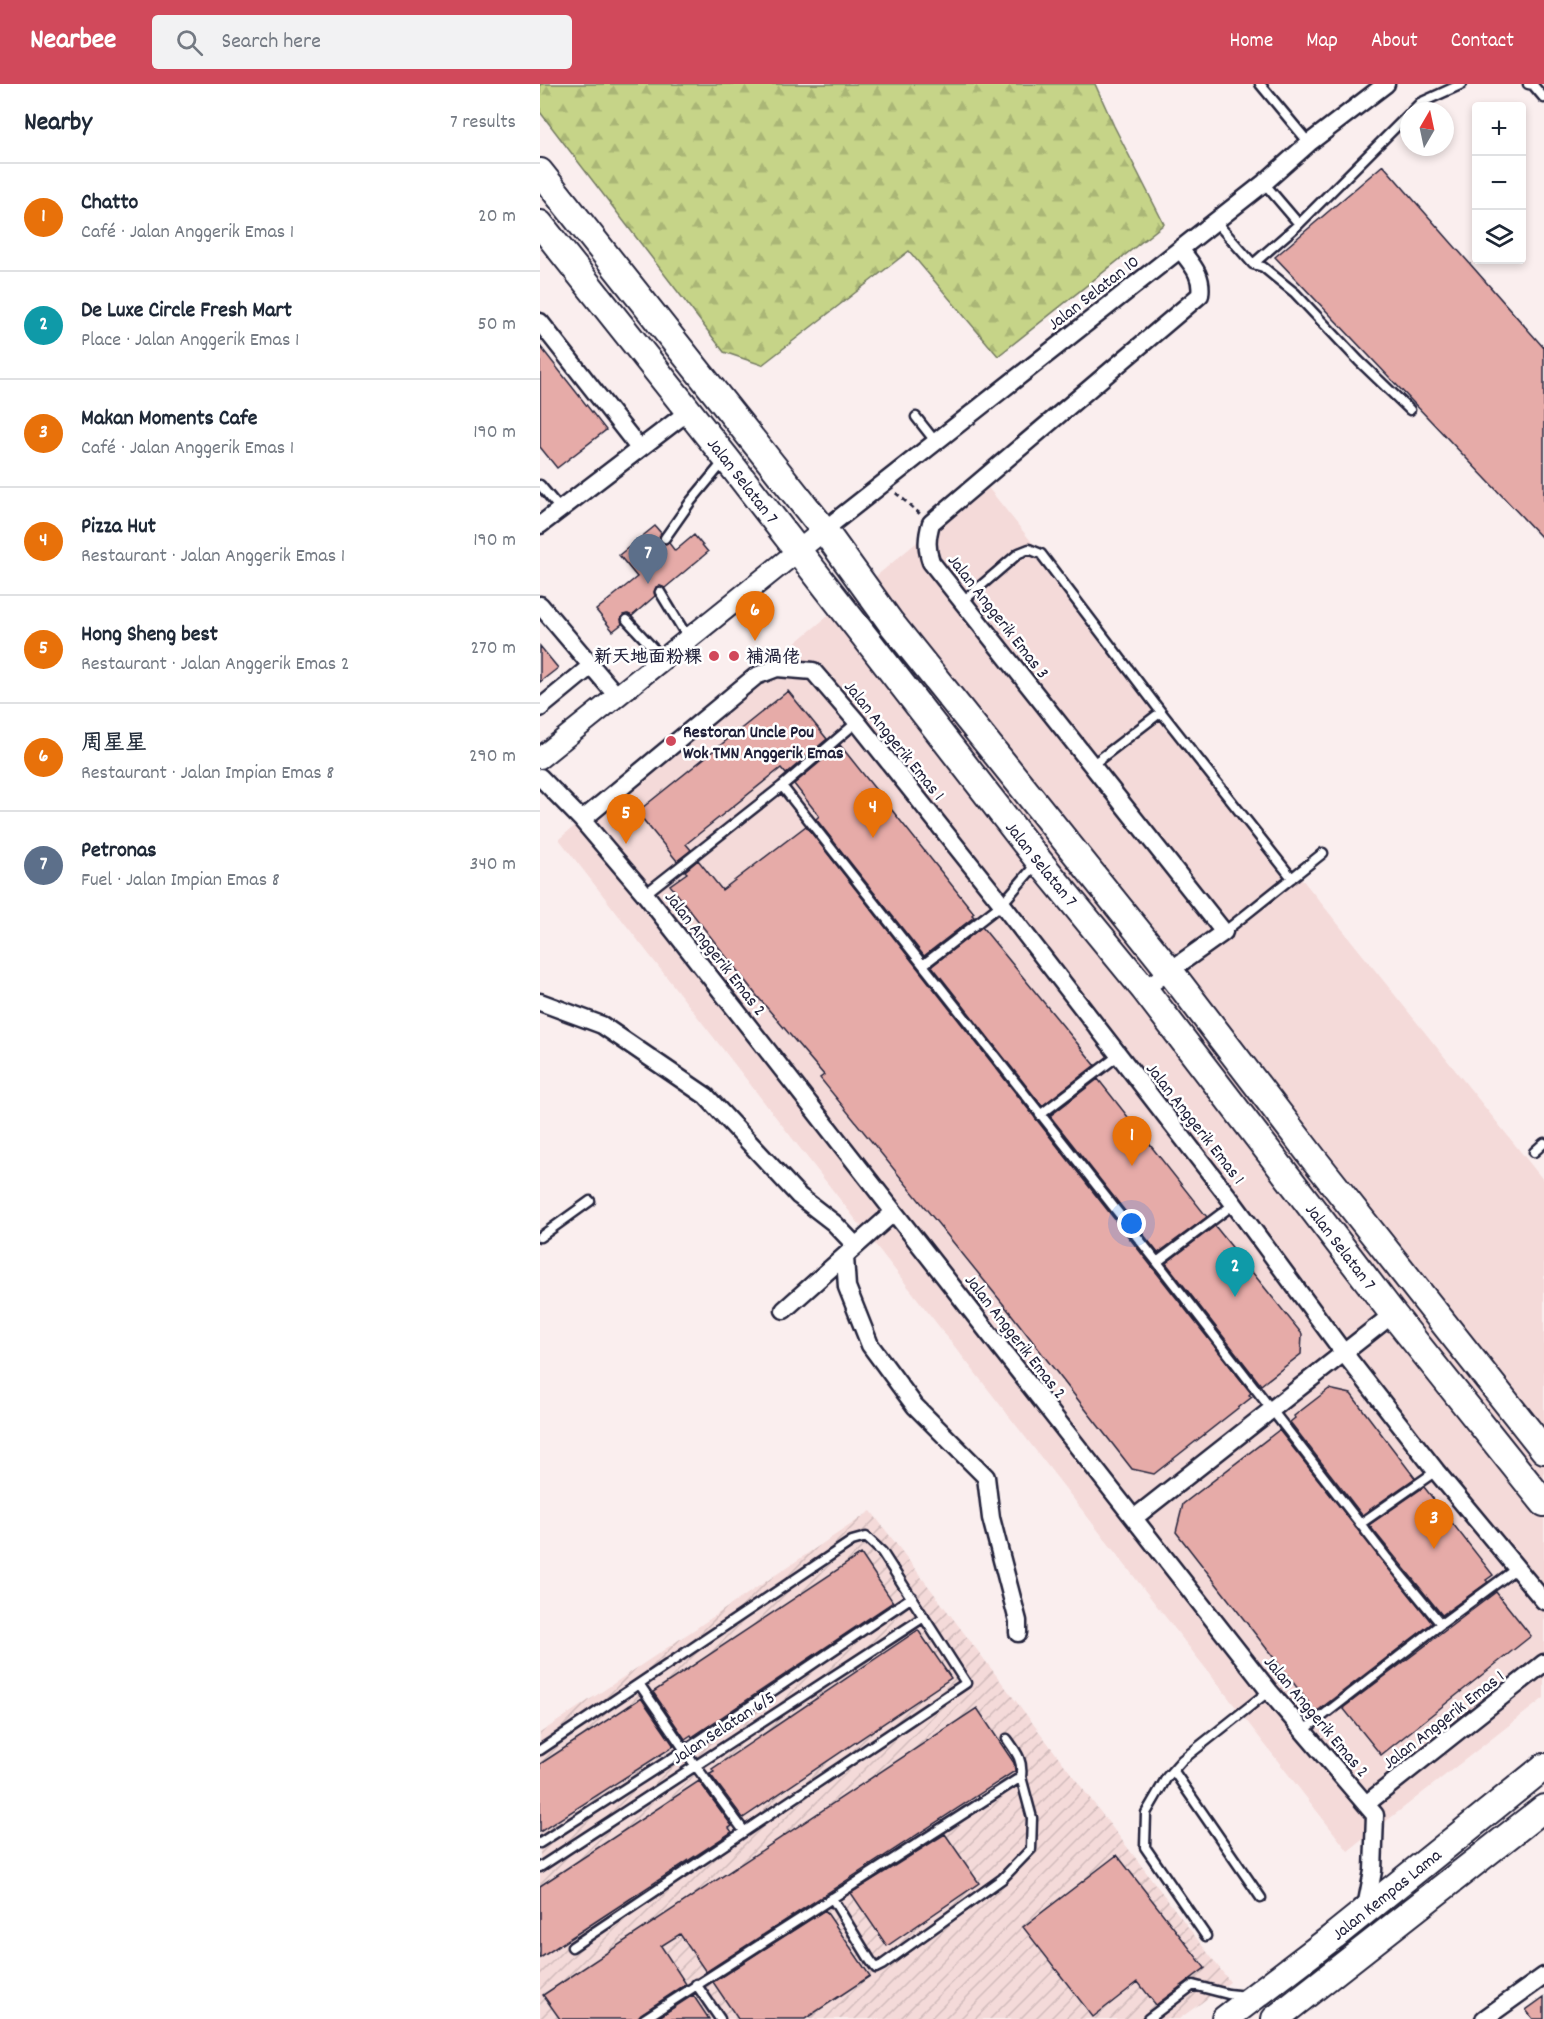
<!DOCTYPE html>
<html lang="en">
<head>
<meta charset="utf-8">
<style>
	body { margin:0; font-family:Dekko,"LXGW WenKai TC",sans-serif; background:#f2f2f3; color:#1f2937 }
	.controls { position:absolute; right:18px; top:18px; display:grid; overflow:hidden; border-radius:6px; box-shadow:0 3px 9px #0003 }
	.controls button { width:54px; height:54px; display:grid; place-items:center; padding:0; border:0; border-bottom:2px solid #e0e1e3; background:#fff; color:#1f2937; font:30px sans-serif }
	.compass { position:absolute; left:860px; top:18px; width:54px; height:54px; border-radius:50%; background:#fff; box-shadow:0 3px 9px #0003; rotate:9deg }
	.you { position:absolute; left:592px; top:1140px; width:21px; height:21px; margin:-15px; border:4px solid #fff; border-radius:50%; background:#1a73e8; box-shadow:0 0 0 9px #1a73e833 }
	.badge { display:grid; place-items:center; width:39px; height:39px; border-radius:50%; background:#d1495b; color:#fff; font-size:20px; font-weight:700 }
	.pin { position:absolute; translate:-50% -50px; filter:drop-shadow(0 2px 3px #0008) }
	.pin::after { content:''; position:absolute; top:32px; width:21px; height:18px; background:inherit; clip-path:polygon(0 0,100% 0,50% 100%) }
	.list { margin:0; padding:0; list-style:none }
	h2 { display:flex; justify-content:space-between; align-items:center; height:78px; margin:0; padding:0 24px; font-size:26px }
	h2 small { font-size:20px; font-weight:400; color:#747a83 }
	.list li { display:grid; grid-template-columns:39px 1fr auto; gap:18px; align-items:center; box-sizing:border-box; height:108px; padding:0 24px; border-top:2px solid #e0e1e3 }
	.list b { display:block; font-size:22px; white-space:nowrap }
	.list p { margin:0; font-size:20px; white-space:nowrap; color:#747a83 }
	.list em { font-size:20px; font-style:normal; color:#747a83 }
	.icon { flex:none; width:33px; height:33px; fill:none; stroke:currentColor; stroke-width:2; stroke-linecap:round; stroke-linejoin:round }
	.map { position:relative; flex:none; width:1004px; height:1935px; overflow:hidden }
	header { display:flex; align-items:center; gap:36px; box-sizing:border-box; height:84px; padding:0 30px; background:#d1495b; color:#fff }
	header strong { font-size:28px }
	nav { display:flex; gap:33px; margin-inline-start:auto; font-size:21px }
	.search { width:420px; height:54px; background:#f2f2f3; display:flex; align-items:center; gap:15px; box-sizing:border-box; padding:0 21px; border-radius:6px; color:#747a83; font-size:22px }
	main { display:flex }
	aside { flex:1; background:#fff }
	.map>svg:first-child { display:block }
	.built { fill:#f4dad9 }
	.industrial { fill:url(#industrial-furrows) }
	.forest { fill:url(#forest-firs); stroke:#747b62; stroke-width:1.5 }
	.building { fill:#e6aba8; stroke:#22223b; stroke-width:1.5 }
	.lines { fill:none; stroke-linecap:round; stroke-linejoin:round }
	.service-casing { stroke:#22223b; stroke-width:13 }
	.minor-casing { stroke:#22223b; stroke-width:21 }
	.tertiary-casing { stroke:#22223b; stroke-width:24 }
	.primary-casing { stroke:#22223b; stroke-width:30 }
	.path { stroke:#22223b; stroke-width:3; stroke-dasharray:4.5 4.5; stroke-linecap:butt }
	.service { stroke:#fff; stroke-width:8 }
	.minor { stroke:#fff; stroke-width:16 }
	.tertiary { stroke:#fff; stroke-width:20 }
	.primary { stroke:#fff; stroke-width:26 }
	.poi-dot { fill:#d1495b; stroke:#fff; stroke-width:2 }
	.labels { text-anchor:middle; stroke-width:5; stroke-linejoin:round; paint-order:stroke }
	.street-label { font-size:18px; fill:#22223b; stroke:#fff }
	.poi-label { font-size:18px; font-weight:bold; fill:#22223b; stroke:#fff; text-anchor:start }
</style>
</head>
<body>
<header>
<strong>Nearbee</strong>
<div class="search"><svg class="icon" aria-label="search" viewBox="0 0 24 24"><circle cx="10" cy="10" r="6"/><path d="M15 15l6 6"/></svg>Search here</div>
<nav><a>Home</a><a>Map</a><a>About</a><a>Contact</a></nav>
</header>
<main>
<aside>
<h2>Nearby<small>7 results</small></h2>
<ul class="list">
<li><span class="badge" style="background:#e8710a">1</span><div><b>Chatto</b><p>Café · Jalan Anggerik Emas 1</p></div><em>20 m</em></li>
<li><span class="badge" style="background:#0f9aa8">2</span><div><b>De Luxe Circle Fresh Mart</b><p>Place · Jalan Anggerik Emas 1</p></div><em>50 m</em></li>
<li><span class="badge" style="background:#e8710a">3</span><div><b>Makan Moments Cafe</b><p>Café · Jalan Anggerik Emas 1</p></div><em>190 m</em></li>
<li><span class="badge" style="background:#e8710a">4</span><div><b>Pizza Hut</b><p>Restaurant · Jalan Anggerik Emas 1</p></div><em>190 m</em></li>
<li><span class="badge" style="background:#e8710a">5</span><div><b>Hong Sheng best</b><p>Restaurant · Jalan Anggerik Emas 2</p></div><em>270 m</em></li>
<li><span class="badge" style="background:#e8710a">6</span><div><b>周星星</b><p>Restaurant · Jalan Impian Emas 8</p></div><em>290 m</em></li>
<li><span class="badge" style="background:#5c6f8a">7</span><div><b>Petronas</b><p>Fuel · Jalan Impian Emas 8</p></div><em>340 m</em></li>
</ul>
</aside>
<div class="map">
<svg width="1004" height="1935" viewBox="0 0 1004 1935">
	<defs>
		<pattern id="industrial-furrows" width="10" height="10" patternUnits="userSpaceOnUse" patternTransform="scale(1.5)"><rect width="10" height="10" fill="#f4dad9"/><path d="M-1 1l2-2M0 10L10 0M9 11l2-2" fill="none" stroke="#d1bbbb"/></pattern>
		<pattern id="forest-firs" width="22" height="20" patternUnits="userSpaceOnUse" patternTransform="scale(1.5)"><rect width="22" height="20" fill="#c6d488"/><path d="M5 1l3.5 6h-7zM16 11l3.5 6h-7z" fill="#aab676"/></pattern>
	</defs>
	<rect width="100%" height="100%" fill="#faeeee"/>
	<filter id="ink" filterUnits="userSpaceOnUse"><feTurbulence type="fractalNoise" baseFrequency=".0167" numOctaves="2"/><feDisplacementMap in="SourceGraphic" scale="12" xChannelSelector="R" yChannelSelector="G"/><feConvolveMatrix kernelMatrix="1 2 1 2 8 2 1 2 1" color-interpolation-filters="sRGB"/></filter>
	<g filter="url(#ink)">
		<path class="built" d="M446,401L1004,1097V1614L808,1767L19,755Z"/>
		<path class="industrial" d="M331,1427L690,1898L639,1935H0V1649Z"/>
		<path class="forest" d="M0,0H555L574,42L624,140L458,272L369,167L222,281L184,268L0,28Z"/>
		<path class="building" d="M843,81L1004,264V456L735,173Z
			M0,262L66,346L17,384L0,363Z
			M115,442L121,449L120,457L124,460L129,459L135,467L154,451L168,468L125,504L120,502L116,503L114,508L115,512L92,532L88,530L83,531L81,535L82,540L73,547L56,526L97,493L79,471Z
			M0,562L18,584L0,598Z
			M248,607L287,655L246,690L241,684L146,760L151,766L137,777L97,728Z
			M300,661L434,829L432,831L434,833L384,872L276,735L279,732L254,700Z
			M266,742L711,1309L709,1311L712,1313L614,1390L592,1385L472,1231L280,994L284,991L217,912L130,801L147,789L145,787L158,776L182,806Z
			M442,843L555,981L502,1022L392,882Z
			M558,995L667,1133L618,1169L510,1032Z
			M675,1142L762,1250L761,1270L721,1301L626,1179Z
			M789,1305L811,1310L875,1394L822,1431L750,1338L755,1334L754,1332Z
			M739,1346L892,1539L776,1628L636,1448L643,1420Z
			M884,1403L953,1491L946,1496L948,1498L902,1531L829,1441Z
			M321,1470L353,1518L152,1653L151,1651L145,1655L113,1608Z
			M956,1508L991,1552L841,1671L803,1624Z
			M378,1546L411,1594L203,1734L170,1690L174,1688L172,1685Z
			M101,1614L134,1662L0,1748V1680Z
			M437,1624L474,1679L475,1687L166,1888L140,1850L121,1862L146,1900L101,1930L98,1935H20L3,1911Z
			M159,1697L192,1742L189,1744L192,1748L0,1874V1802Z
			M405,1750L439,1799L347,1862L311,1809Z
			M577,1771L665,1884L616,1921L598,1898L553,1933L483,1843Z
			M285,1826L330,1892L265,1935H198L173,1898Z
			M153,1911L169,1935H116Z
			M1004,1913V1935H993L986,1926Z"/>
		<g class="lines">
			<g class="service-casing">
				<path id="service" d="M720,0L769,59
					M988,0L993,1L1004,14
					M872,27L880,19L922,0
					M724,99L759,140
					M675,137L713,180L723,183L755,209L819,277L870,326
					M713,180L759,140L869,30
					M376,333L395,357
					M0,401L20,425
					M125,454L151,417L185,376
					M120,508L148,554
					M422,518L479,469L489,465L501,470L621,628L752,794
					M87,536L123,575
					M552,681L621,628
					M242,702L317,638
					M105,810L242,702L617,1178L846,1473L901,1540L763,1647
					M684,848L783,769
					M383,881L462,820L497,779
					M500,1031L579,971
					M994,1068L1004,1059
					M0,1153L50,1117
					M617,1178L694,1120
					M820,1440L896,1387
					M901,1540L977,1484
					M100,1601L155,1681L204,1747
					M0,1666L312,1457L326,1453L342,1468L426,1599L32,1863
					M633,1686L721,1814
					M0,1759L145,1666L372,1513
					M0,1783L384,1533
					M292,1814L330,1876L336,1884L342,1881L462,1795L491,1765L492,1734L481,1693
					M666,1852L605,1763L606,1729L627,1693L642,1676L729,1607
					M156,1900L180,1935
					M104,1935L481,1693C483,1676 477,1669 467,1655
					M608,1935L653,1901L688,1910L707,1912"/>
			</g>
			<g class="minor-casing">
				<path id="minor" d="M0,238L99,364
					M0,441L149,327
					M284,446L724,99L769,59L846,0
					M0,521L77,612
					M0,624L51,582
					M0,693L42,736L105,810L729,1607L835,1731L833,1787L827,1818L820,1825
					M42,736L216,592L237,584L273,587L317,638L462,820L694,1120L804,1269L896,1387L1004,1517
					M604,905L684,848L391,478C386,464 387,453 391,439L660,211C663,191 652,181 640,165
					M0,918L62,941L166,1012L259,1112L294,1139L316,1162
					M305,1173L307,1203L330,1261L375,1322L446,1393L451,1434L478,1537V1549
					M244,1226L354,1128
					M594,1434L853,1230
					M826,1720L1004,1579
					M944,1935L1004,1892"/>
			</g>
			<g class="tertiary-casing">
				<path id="tertiary" d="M0,674L284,446"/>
			</g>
			<g class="primary-casing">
				<g id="primary">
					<path d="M0,88L284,446L351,539L629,886L773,1074L1004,1366"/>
					<path id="s1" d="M0,140L186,374L499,777L604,905L853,1230L1004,1419"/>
					<path id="s2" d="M685,1935L794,1852L1004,1683"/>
					<path d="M735,1935L1004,1724"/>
				</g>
			</g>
			<path class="path" d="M356,409L380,430"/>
			<use href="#service" class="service"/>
			<use href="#minor" class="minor"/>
			<use href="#tertiary" class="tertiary"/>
			<use href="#primary" class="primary"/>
		</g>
	</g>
	<g class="poi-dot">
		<circle cx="174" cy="572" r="6"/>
		<circle cx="194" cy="572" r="6"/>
		<circle cx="131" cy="657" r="6"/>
	</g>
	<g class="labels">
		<g class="street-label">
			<text transform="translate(553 208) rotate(-38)" y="6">Jalan Selatan 10</text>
			<text dy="6" stroke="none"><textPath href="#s1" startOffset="327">Jalan Selatan 7</textPath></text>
			<text transform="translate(459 532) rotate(52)" y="6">Jalan Anggerik Emas 3</text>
			<text transform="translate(355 656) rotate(51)" y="6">Jalan Anggerik Emas 1</text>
			<text dy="6" stroke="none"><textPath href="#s1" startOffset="813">Jalan Selatan 7</textPath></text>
			<text transform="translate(176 869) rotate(52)" y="6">Jalan Anggerik Emas 2</text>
			<text transform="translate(656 1039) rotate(52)" y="6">Jalan Anggerik Emas 1</text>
			<text dy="6" stroke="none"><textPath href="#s1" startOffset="1299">Jalan Selatan 7</textPath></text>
			<text transform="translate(476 1252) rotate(52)" y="6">Jalan Anggerik Emas 2</text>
			<text transform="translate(777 1632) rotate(50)" y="6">Jalan Anggerik Emas 2</text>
			<text transform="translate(903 1635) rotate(-38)" y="6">Jalan Anggerik Emas 1</text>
			<text transform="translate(183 1643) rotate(-33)" y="6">Jalan Selatan 6/5</text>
			<text dy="6" stroke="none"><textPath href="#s2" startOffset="204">Jalan Kempas Lama</textPath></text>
		</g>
		<g class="poi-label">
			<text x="162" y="578" text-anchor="end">新天地面粉粿</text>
			<text x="206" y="578">補渦佬</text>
			<text x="143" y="653">Restoran Uncle Pou<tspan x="143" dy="21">Wok TMN Anggerik Emas</tspan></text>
		</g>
	</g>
</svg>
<div class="controls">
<button>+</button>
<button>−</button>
<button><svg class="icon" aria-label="layers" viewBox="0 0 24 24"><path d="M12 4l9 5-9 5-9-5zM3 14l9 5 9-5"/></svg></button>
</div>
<svg class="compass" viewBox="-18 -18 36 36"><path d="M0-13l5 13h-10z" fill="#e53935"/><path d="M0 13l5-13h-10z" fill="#747a83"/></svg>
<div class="you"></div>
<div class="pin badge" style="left:592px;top:1082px;background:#e8710a">1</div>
<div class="pin badge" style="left:695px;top:1213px;background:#0f9aa8">2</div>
<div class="pin badge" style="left:894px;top:1465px;background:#e8710a">3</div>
<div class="pin badge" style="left:333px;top:754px;background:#e8710a">4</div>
<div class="pin badge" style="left:86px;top:760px;background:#e8710a">5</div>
<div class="pin badge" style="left:215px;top:557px;background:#e8710a">6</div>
<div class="pin badge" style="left:108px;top:500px;background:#5c6f8a">7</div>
</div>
</main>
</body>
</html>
